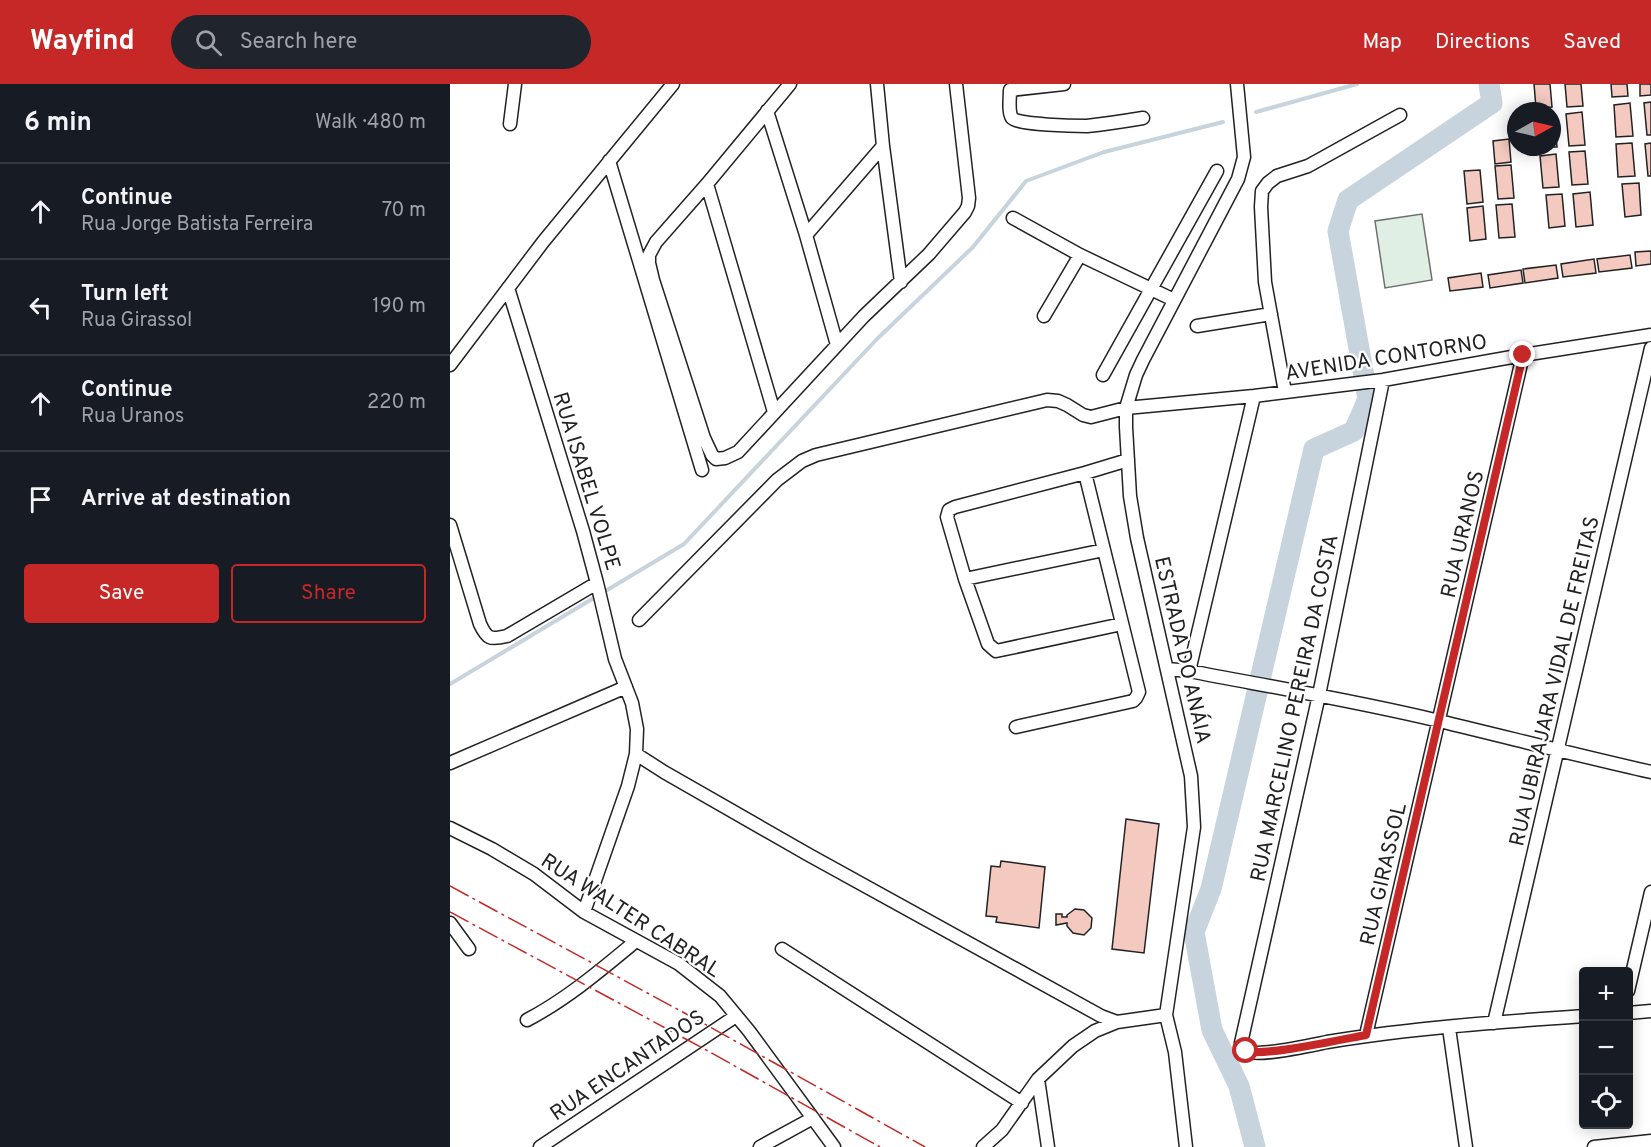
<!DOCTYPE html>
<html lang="en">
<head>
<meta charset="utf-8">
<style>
	body { margin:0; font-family:Overpass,sans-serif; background:#20242c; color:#f1f3f6 }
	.controls { position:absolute; right:18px; bottom:18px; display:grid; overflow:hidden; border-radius:6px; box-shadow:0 3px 15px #0003 }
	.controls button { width:54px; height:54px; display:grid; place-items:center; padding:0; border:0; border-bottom:2px solid #363941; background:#171b24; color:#f1f3f6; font:30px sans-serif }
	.compass { position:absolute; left:1057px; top:18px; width:54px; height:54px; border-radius:50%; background:#171b24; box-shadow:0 3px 15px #0003; rotate:82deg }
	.stop { position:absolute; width:18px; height:18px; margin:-14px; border:4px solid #c62828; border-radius:50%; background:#fff }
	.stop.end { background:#c62828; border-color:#fff; box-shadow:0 2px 6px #0008 }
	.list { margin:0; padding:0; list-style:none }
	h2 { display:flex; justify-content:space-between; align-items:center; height:78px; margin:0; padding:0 24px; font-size:26px }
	h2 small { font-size:20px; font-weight:400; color:#9ea1a6 }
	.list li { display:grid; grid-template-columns:39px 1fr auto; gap:18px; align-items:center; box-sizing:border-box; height:96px; padding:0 24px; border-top:2px solid #363941 }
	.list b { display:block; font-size:22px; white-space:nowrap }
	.list p { margin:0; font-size:20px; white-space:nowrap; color:#9ea1a6 }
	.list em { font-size:20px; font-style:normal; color:#9ea1a6 }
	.actions { display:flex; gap:12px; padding:18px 24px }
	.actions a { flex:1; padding:14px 0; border:2px solid #c62828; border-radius:6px; text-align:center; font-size:21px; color:#c62828 }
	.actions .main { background:#c62828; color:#fff }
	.icon { flex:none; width:33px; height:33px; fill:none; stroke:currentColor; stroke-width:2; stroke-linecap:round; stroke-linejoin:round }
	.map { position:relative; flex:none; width:1201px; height:1063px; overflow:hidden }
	header { display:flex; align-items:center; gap:36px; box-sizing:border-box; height:84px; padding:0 30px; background:#c62828; color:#fff }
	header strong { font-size:28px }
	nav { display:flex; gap:33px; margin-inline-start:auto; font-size:21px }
	.search { width:420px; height:54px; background:#20242c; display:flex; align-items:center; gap:15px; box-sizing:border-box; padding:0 21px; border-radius:33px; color:#9ea1a6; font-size:22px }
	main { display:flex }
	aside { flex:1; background:#171b24 }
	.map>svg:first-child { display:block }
	.green { fill:#e0efe3; stroke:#6f6f6f; stroke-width:1.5 }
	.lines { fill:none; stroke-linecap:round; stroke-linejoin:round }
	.stream { stroke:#c7d3dd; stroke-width:4 }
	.river { stroke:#c7d3dd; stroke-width:21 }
	.building { fill:#f3c9c0; stroke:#222; stroke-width:1.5 }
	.minor-casing { stroke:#222; stroke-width:15 }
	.minor { stroke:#fff; stroke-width:12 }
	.power { stroke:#c62828; stroke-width:1.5; stroke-dasharray:21 4.5 3 4.5; stroke-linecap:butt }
	.route { stroke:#c62828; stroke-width:8 }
	.labels { text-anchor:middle; stroke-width:4.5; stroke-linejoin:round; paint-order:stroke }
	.street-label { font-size:21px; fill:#222; stroke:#fff }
</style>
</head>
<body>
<header>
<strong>Wayfind</strong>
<div class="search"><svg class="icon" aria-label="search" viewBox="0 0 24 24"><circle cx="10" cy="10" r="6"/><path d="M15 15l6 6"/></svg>Search here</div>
<nav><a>Map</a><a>Directions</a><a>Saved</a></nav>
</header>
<main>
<aside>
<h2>6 min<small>Walk · 480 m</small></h2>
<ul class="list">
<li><svg class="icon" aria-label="ahead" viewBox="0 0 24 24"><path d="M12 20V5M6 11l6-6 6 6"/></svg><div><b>Continue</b><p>Rua Jorge Batista Ferreira</p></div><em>70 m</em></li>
<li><svg class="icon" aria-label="left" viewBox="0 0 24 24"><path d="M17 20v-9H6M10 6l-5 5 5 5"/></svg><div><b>Turn left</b><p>Rua Girassol</p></div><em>190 m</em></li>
<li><svg class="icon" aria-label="ahead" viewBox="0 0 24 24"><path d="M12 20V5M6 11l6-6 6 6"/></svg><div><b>Continue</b><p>Rua Uranos</p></div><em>220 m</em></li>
<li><svg class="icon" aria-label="arrive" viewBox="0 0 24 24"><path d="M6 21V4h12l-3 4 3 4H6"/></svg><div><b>Arrive at destination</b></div></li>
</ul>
<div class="actions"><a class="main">Save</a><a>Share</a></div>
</aside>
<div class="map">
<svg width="1201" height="1063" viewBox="0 0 1201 1063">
	<rect width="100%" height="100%" fill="#fff"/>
	<path class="green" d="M972,130L982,196L935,204L925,137Z"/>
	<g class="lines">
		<path class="stream" d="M806,28L907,0
			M0,600L234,460L427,255L523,163L576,97L654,68L773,38"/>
		<path class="river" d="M805,1063L789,1002L762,946L744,848L761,805L864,365L904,347L918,315L888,147L898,116L1042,19L1039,0"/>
	</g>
	<path class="building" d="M1084,0H1100L1102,23L1086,24Z
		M1115,0H1131L1133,22L1117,23Z
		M1161,0H1177L1178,12L1162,13Z
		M1190,0H1201V11L1190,12Z
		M1201,18V51H1197L1194,19Z
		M1180,19L1183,52L1166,53L1164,21Z
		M1132,28L1135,61L1119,62L1116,30Z
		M1102,30H1104L1107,63H1102Z
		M1059,55L1061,78L1045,80L1043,57Z
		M1182,59L1185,92L1168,93L1166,60Z
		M1201,59V92H1198L1195,60Z
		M1135,67L1138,100L1122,101L1119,68Z
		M1106,70L1109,103L1093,104L1090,72Z
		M1061,81L1064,114L1048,115L1045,82Z
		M1030,86L1033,118L1017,120L1014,87Z
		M1189,99L1191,131L1175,133L1172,100Z
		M1140,108L1143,141L1126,143L1123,110Z
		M1112,110L1115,142L1099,144L1096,111Z
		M1062,120L1065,153L1049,154L1046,121Z
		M1033,122L1036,155L1020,157L1017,124Z
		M1201,167V180L1186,182L1185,168Z
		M1180,171L1182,184L1149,188L1147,175Z
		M1144,175L1146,189L1113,193L1111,180Z
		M1106,181L1108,194L1075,199L1073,185Z
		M1071,186L1073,199L1040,204L1038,191Z
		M1031,189L1033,203L1000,207L998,194Z
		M676,735L709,740L694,869L662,865Z
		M551,777L595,783L589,844L546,838L547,833L536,832L541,782L550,783Z
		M625,825L634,826L642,834L641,844L634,851L623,849L617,842V839L606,841V830H612V833H617V831Z"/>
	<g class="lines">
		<g class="minor-casing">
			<path id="minor" d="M340,0L257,100L206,158L199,171V179L203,196L254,354L262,371L266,375L275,374L288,368L414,232L479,170L515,128L518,122L519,114L506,0
				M427,0L433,62L451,198
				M614,0L560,6C560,14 558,28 562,34C567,41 627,42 637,42C656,40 675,37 693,34
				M317,27L356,151L387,261
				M60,40L65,0
				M159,77L252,386
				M257,100L324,328
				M563,134L630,171L724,216
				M356,151L433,62
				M58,204L133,447L147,499L165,575L182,619L187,645L186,670L178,702L134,828
				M594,232L630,171
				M747,242L821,230
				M0,281L93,158L223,0
				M653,291L767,87
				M933,296L869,611L791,959C793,963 795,967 800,968C813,972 862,961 877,958C962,944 1048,938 1134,932
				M835,308L815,198L811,123L812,107L818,99L827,92L858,82L950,31
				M0,441L30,540C37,555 40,556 57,552L147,499
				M654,466L515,495L497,433L499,426L505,423L635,389L678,376
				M515,495L538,560L546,567L672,540
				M189,536L327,396L352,377L366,371L597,316L608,317L617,321L633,331L641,333L676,324L804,312L933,296L1073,271L1201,251
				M718,585L739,587C822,603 906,617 989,637C1060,654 1130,672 1201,688
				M739,587L804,312
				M566,643L683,617L686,614L689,608L635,389
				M186,670L214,688L359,771L651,932L667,938
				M0,679L176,603
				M0,744L42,765L84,790L134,828L229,880L270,912L299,947L384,1063
				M0,839L19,865
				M332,865L572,1019
				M1178,907L1201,808
				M1178,929L1201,927
				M716,931L725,968L736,1063
				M77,936C117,915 151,886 186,857
				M1044,939L1201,264
				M999,944L1016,1063
				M916,951L1073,271
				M588,995L598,1063
				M90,1063L286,932
				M310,1063L363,1034
				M533,1063L552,1046L588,995L623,962L645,947L667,938L716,931L744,743L741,692L687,454L680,412L676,343V324L686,291L693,276L788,95L794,73L787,0
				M1144,1063L1201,1057"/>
		</g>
		<use href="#minor" class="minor"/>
		<path class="power" d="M0,802L251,938L475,1063
			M0,828L258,967L430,1063"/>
	</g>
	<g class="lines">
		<path class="route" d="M796,967C812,973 894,955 916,951L1073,271"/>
	</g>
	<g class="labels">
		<g class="street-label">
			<text transform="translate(936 273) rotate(-9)" y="7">AVENIDA CONTORNO</text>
			<text transform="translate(137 397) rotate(73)" y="7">RUA ISABEL VOLPE</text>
			<text transform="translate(1012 450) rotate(-77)" y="7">RUA URANOS</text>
			<text transform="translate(733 566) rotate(77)" y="7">ESTRADA DO ANÁIA</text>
			<text transform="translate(1104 597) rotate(-77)" y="7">RUA UBIRAJARA VIDAL DE FREITAS</text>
			<text transform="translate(844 624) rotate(-78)" y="7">RUA MARCELINO PEREIRA DA COSTA</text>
			<text transform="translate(933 790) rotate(-77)" y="7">RUA GIRASSOL</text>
			<text transform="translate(181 831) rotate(33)" y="7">RUA WALTER CABRAL</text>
			<text transform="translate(177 981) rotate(-34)" y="7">RUA ENCANTADOS</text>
		</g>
	</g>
</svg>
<div class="controls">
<button>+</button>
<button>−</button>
<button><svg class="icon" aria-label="locate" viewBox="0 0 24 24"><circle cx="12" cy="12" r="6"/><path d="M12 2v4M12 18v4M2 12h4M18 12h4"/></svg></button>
</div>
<svg class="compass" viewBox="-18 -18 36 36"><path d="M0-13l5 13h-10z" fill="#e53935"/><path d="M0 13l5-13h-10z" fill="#9ea1a6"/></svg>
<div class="stop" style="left:796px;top:967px"></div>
<div class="stop end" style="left:1073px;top:271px"></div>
</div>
</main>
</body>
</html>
